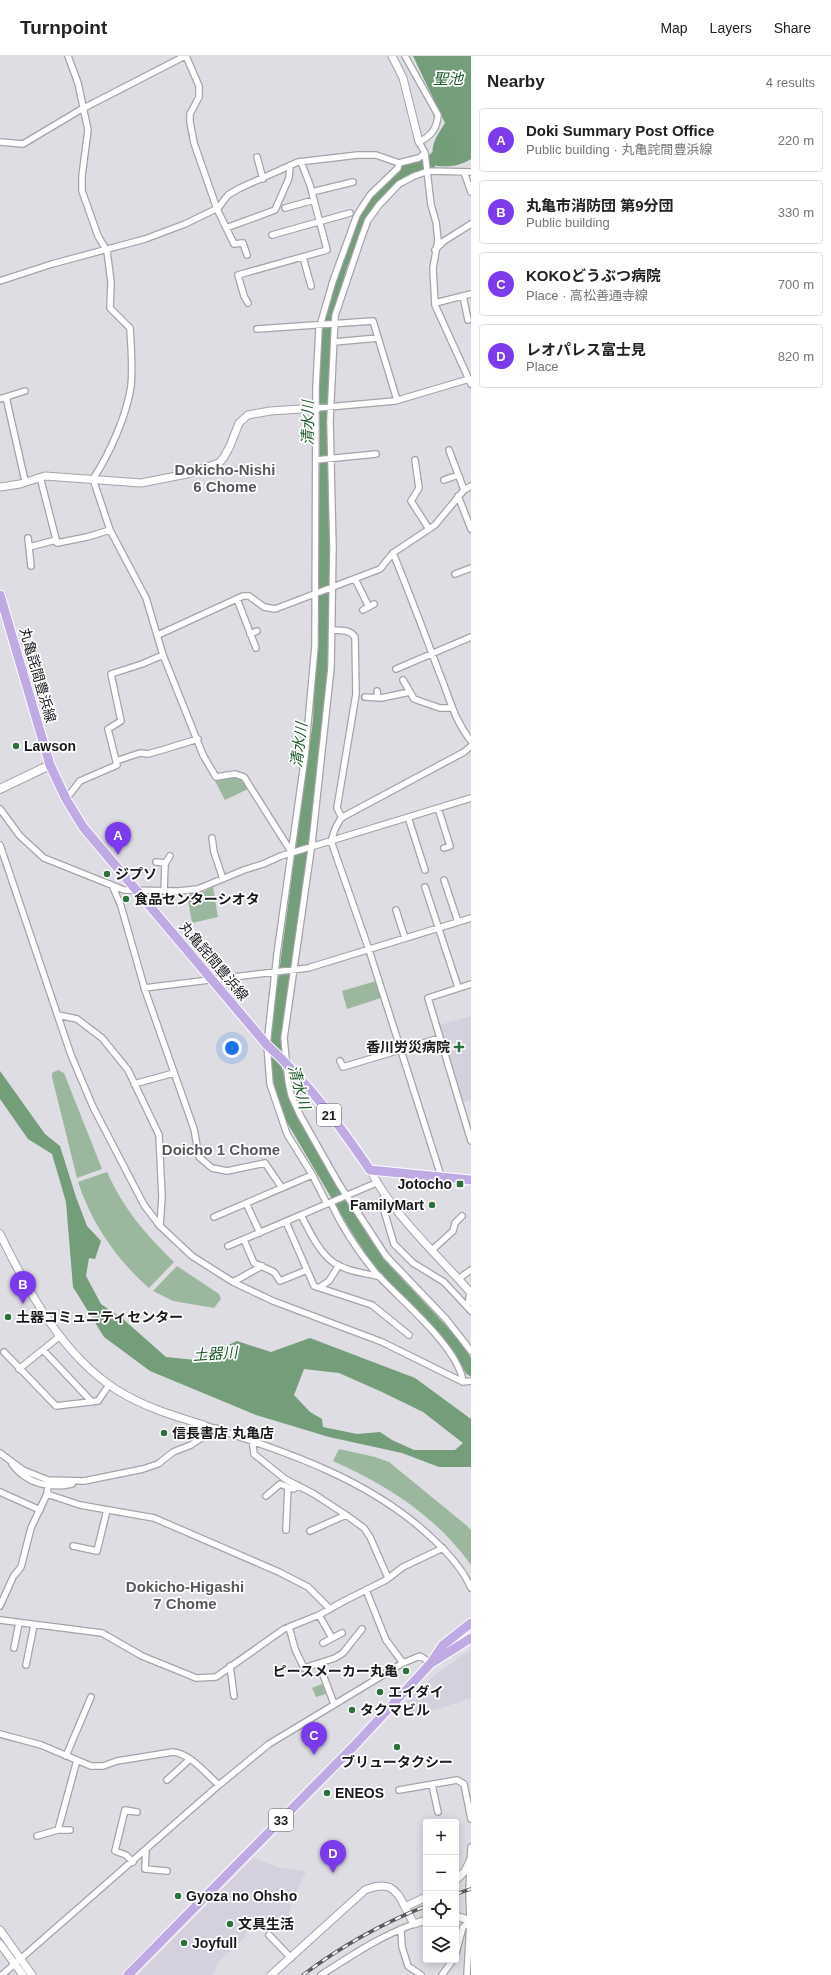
<!DOCTYPE html>
<html lang="en">
<head>
<meta charset="utf-8">
<style>
	body { margin:0; font-family:Helvetica,"Noto Sans JP",sans-serif; background:#f6f6f6; color:#222 }
	.controls { position:absolute; right:12px; bottom:12px; display:grid; overflow:hidden; border-radius:4px; box-shadow:0 2px 10px #0003 }
	.controls button { width:36px; height:36px; display:grid; place-items:center; padding:0; border:0; border-bottom:1px solid #e0e0e0; background:#fff; color:#222; font:20px sans-serif }
	.you { position:absolute; left:232px; top:992px; width:14px; height:14px; margin:-10px; border:3px solid #fff; border-radius:50%; background:#1a73e8; box-shadow:0 0 0 6px #1a73e833 }
	.badge { display:grid; place-items:center; width:26px; height:26px; border-radius:50%; background:#7c3aed; color:#fff; font-size:13px; font-weight:700 }
	.pin { position:absolute; translate:-50% -33px; filter:drop-shadow(0 1px 2px #0008) }
	.pin::after { content:''; position:absolute; top:21px; width:14px; height:12px; background:inherit; clip-path:polygon(0 0,100% 0,50% 100%) }
	.list { margin:0; padding:0; list-style:none }
	h2 { display:flex; justify-content:space-between; align-items:center; height:52px; margin:0; padding:0 16px; font-size:17px }
	h2 small { font-size:13px; font-weight:400; color:#767676 }
	.list li { display:grid; grid-template-columns:26px 1fr auto; gap:12px; align-items:center; box-sizing:border-box; height:64px; margin:0 8px 8px; padding:0 8px; border:1px solid #e0e0e0; border-radius:4px }
	.list b { display:block; font-size:15px; white-space:nowrap }
	.list p { margin:0; font-size:13px; white-space:nowrap; color:#767676 }
	.list em { font-size:13px; font-style:normal; color:#767676 }
	.icon { flex:none; width:22px; height:22px; fill:none; stroke:currentColor; stroke-width:2; stroke-linecap:round; stroke-linejoin:round }
	.map { position:relative; flex:none; width:471px; height:1919px; overflow:hidden }
	header { display:flex; align-items:center; gap:24px; box-sizing:border-box; height:56px; padding:0 20px; background:#fff; border-bottom:1px solid #e0e0e0 }
	header strong { font-size:19px }
	nav { display:flex; gap:22px; margin-inline-start:auto; font-size:14px }
	main { display:flex }
	aside { flex:1; background:#fff }
	.map>svg:first-child { display:block }
	.built { fill:#d4d0de }
	.green { fill:#9bb79e }
	.water { fill:#749d7a; fill-rule:evenodd }
	.lines { fill:none; stroke-linecap:round; stroke-linejoin:round }
	.river { stroke:#749d7a; stroke-width:12 }
	.minor-casing { stroke:#a4a3a9; stroke-width:8 }
	.tertiary-casing { stroke:#a4a3a9; stroke-width:9 }
	.secondary-casing { stroke:#a4a3a9; stroke-width:10 }
	.primary-casing { stroke:#fff; stroke-width:11 }
	.minor { stroke:#fff; stroke-width:5.5 }
	.tertiary { stroke:#fff; stroke-width:7 }
	.secondary { stroke:#fff; stroke-width:8 }
	.primary { stroke:#bfaae4; stroke-width:9 }
	.rail-casing { stroke:#5a595d; stroke-width:3.5 }
	.rail { stroke:#fff; stroke-width:2; stroke-dasharray:6; stroke-linecap:butt }
	.poi-dot { fill:#2c703b; stroke:#fff; stroke-width:1.5 }
	.labels { text-anchor:middle; stroke-width:3.5; stroke-linejoin:round; paint-order:stroke }
	.shield { fill:#fff; stroke:#5f5e60; stroke-width:1 }
	.shield-label { font-size:13px; font-weight:bold; fill:#1a191c }
	.street-label { font-size:14px; fill:#1a191c; stroke:#fff }
	.poi-label { font-size:14px; font-weight:bold; fill:#1a191c; stroke:#fff; text-anchor:start }
	.water-label { font-size:15px; font-style:italic; fill:#1c5a2b; stroke:#fff }
	.neighbourhood-label { font-size:15px; font-weight:bold; fill:#58575c; stroke:#fff }
</style>
</head>
<body>
<header>
<strong>Turnpoint</strong>
<nav><a>Map</a><a>Layers</a><a>Share</a></nav>
</header>
<main>
<div class="map">
<svg width="471" height="1919" viewBox="0 0 471 1919">
	<rect width="100%" height="100%" fill="#dfdde4"/>
	<path class="built" d="M471,960V1044L463,1046L439,969Z
		M471,1593V1642L435,1654L411,1658L402,1651L431,1622Z
		M253,1802L280,1812L306,1815L291,1850L286,1868L252,1863L244,1883L219,1905L213,1919H138Z"/>
	<path class="green" d="M235,721L242,723L248,733L225,744L215,725Z
		M213,831L218,861L192,867L187,838L203,836Z
		M376,925L381,942L347,953L342,935Z
		M58,1014L64,1017L102,1113L77,1122L52,1021V1017Z
		M107,1116C123,1152 146,1179 174,1206L149,1232C116,1203 92,1168 78,1126Z
		M177,1210L219,1238L221,1243L214,1252L173,1245L153,1235Z
		M339,1393L375,1401L389,1406L466,1469L471,1474V1509C436,1460 387,1429 333,1405Z
		M322,1628L326,1638L316,1641L312,1632Z"/>
	<path class="water" d="M413,0H471V103C459,110 451,111 437,110C427,92 436,82 445,67Z
		M0,1015L45,1078L60,1090L76,1141L87,1170L101,1185L95,1203L89,1202L86,1220L101,1248L123,1263L166,1301L196,1304L237,1285L271,1296L310,1282L415,1322L471,1363V1411H439L402,1397L329,1381L256,1359L150,1315L104,1281L73,1231L66,1146L52,1098L28,1083L0,1043ZM304,1313L339,1317L382,1336L423,1356L463,1387L455,1394H414L392,1384L380,1376L357,1378L323,1371L322,1363L310,1356L294,1339Z"/>
	<g class="lines">
		<path class="river" d="M445,92L431,106L404,115L366,151L341,210L331,247L324,292L326,359L324,547L319,665L277,976L276,1013L289,1058L356,1172L379,1207L457,1290L471,1314"/>
		<g class="minor-casing">
			<path id="minor" d="M68,0L78,27L88,74L82,120V135L98,180L107,195L111,226L110,252L130,272C131,291 133,311 131,330C127,359 109,399 93,423L110,474L146,542L163,599L203,699L216,721L235,718L244,721L292,797
				M186,0L199,30V41L190,58V66L194,87L217,153L234,188L243,187L247,199
				M405,0L438,59C437,73 431,80 419,86L425,97L431,149L436,166L438,184L433,212L435,249L471,328
				M0,86L23,88L80,54L185,0
				M257,101L263,123
				M464,116L471,136
				M471,116L428,115L414,120L399,128L379,149L368,164L362,180L335,260L330,365L333,492L331,612L312,787L284,982L288,1024L291,1039L300,1059L339,1128L386,1200L446,1263L471,1295
				M312,136L353,126
				M285,152L314,144
				M226,172L275,154L289,122L290,110
				M272,179L350,157
				M435,194L444,185L471,168
				M303,201L311,230
				M0,225L52,208L145,183L185,168L218,152L228,139L240,132L298,106L358,99H376L399,107L419,102L425,97
				M463,240L468,264
				M248,247L244,240L238,219L327,194L310,129L301,106
				M435,247L471,238
				M257,273L373,265L397,344
				M334,286L378,282
				M6,341L25,425
				M0,343L25,335
				M317,352L395,345L469,323
				M449,394L464,434
				M316,404L376,398
				M415,404L419,432L411,445L429,473
				M40,421L57,487L87,481L110,474
				M444,424L458,419
				M458,440L471,473
				M28,482L31,510
				M29,491L56,484
				M393,497C409,536 424,576 439,616C449,640 454,664 471,685
				M455,518L471,512
				M355,523L369,551
				M237,543L256,592
				M363,554L374,548
				M332,574C341,575 349,573 355,581L356,638L337,752L342,762
				M250,578L257,575
				M158,579L243,540H249L264,551L275,553L380,513L393,497L435,469L464,434L471,430
				M396,613L471,581
				M403,624L414,643L440,652H452
				M377,635L378,642
				M365,641L381,642L410,636
				M116,705L140,697L148,698L162,694L198,683
				M66,743L80,725L117,709L108,673L121,665L111,618L142,608L163,599
				M438,752L450,790L444,792
				M0,753L20,780L44,802L124,834L179,835L198,833L244,814L263,808L281,800L471,742
				M408,761L425,814
				M212,782L214,796L223,823
				M0,789L71,999L93,1051L144,1149L160,1170L192,1200L233,1226L273,1245L382,1286L463,1326L471,1325
				M156,806L166,807
				M444,824L458,866
				M112,829L121,850L145,934L194,1073L199,1101L212,1112L227,1115L265,1107L282,1132
				M425,831L458,931
				M164,835L165,808L170,800
				M396,854L405,882
				M471,928L428,942L471,1085
				M144,932L308,912L471,862
				M58,959L77,963L102,982L128,1014L159,1079L162,1141L160,1170
				M340,1005L343,1011L440,982
				M134,1028L174,1017
				M441,1120L369,894L331,785L335,773L341,762L464,696L471,690
				M384,1138L382,1148L394,1188L413,1207L444,1226L471,1255
				M246,1147L260,1177
				M331,1147C342,1171 358,1195 375,1216C399,1243 459,1291 463,1326
				M327,1148L313,1120L287,1078L270,1028L267,989L277,898L305,700L315,590L316,331L319,273L333,225L357,159L370,139L398,112L399,107
				M301,1159C309,1174 318,1195 333,1206C345,1215 365,1217 380,1221
				M214,1161L312,1119
				M286,1166L314,1230L372,1249L409,1279
				M244,1184L254,1207L274,1216L280,1225L307,1214
				M228,1190L376,1127
				M432,1194L453,1175L455,1167L462,1160
				M458,1223L471,1214
				M233,1226L262,1210
				M320,1231L329,1225L339,1209
				M468,1250L470,1235
				M43,1294L92,1346
				M4,1296L56,1350L98,1345L109,1329
				M19,1313L60,1280
				M204,1369C286,1396 371,1423 434,1484C449,1498 463,1513 471,1532
				M252,1384L254,1398L285,1423L314,1438L346,1459
				M0,1397L23,1414L48,1424L84,1425L143,1413L158,1408L173,1396L191,1389L216,1372
				M12,1408C27,1428 50,1433 72,1428
				M0,1436L40,1454
				M47,1438L80,1449L154,1462L279,1516L308,1531L330,1553
				M266,1440L280,1428L293,1433L299,1430
				M286,1474L288,1431
				M310,1475L346,1459L364,1472L370,1481L388,1522
				M73,1490L97,1495L107,1454
				M366,1534L386,1584L403,1607
				M0,1550L13,1521L21,1511L31,1472L47,1438L48,1430
				M319,1559L332,1582
				M0,1564L102,1577L142,1600L184,1617L196,1622L216,1621L284,1573L319,1559L344,1545L386,1524L403,1511L443,1492
				M289,1571L295,1593L304,1612L335,1602L343,1597L362,1573
				M323,1587L342,1577
				M14,1592L19,1567
				M319,1608L334,1648
				M26,1609L34,1569
				M230,1610L234,1640
				M0,1678L41,1689L91,1710H103L117,1705L173,1696C191,1698 206,1718 219,1729
				M66,1700L91,1641
				M167,1724L190,1703
				M432,1729L438,1756
				M399,1734L457,1724L464,1728L471,1763
				M58,1774L77,1704
				M37,1780L58,1774H70
				M146,1794L145,1813L167,1815
				M133,1806L126,1799L115,1795L125,1754L137,1756
				M469,1834L471,1791
				M401,1873L402,1891L408,1910L421,1919
				M269,1879L291,1902
				M456,1897L463,1871L470,1865
				M2,1919L219,1729L269,1688L403,1607L420,1600L431,1607
				M321,1919C351,1900 380,1880 414,1868
				M442,1919L453,1904
				M467,1919L470,1865L469,1838"/>
		</g>
		<g class="tertiary-casing">
			<path id="tertiary" d="M392,0L403,22L419,86
				M0,431L20,428L45,420L141,427L187,418L219,407L224,401L230,390L239,367L248,359L270,355L317,352
				M370,1114C395,1161 436,1197 471,1237
				M0,1178C28,1235 62,1299 117,1334C144,1351 174,1360 204,1369
				M456,1824L465,1815L470,1805
				M426,1841L405,1851L414,1868L426,1864
				M456,1860L471,1865
				M0,1874L32,1919
				M0,1888L23,1919
				M271,1919L365,1834C387,1825 396,1831 405,1851"/>
		</g>
		<g class="secondary-casing">
			<path id="secondary" d="M0,733L50,709"/>
		</g>
		<g class="primary-casing">
			<path id="primary" d="M0,539L50,709L66,743L83,771L267,989C307,1025 340,1070 370,1114L471,1124
				M433,1606L471,1582
				M128,1919L354,1690L431,1607L443,1589L471,1567"/>
		</g>
		<use href="#minor" class="minor"/>
		<use href="#tertiary" class="tertiary"/>
		<use href="#secondary" class="secondary"/>
		<use href="#primary" class="primary"/>
		<g class="rail-casing">
			<path id="rail" d="M456,1838L471,1833
				M303,1919C340,1891 383,1867 426,1850"/>
		</g>
		<use href="#rail" class="rail"/>
	</g>
	<g class="poi-dot">
		<circle cx="16" cy="690" r="4"/>
		<circle cx="107" cy="818" r="4"/>
		<circle cx="126" cy="843" r="4"/>
		<path d="M457 985h4v4h4v4h-4v4h-4v-4h-4v-4h4z"/>
		<rect x="456" y="1124" width="8" height="8" rx="2"/>
		<circle cx="432" cy="1149" r="4"/>
		<circle cx="8" cy="1261" r="4"/>
		<circle cx="164" cy="1377" r="4"/>
		<circle cx="406" cy="1615" r="4"/>
		<circle cx="380" cy="1636" r="4"/>
		<circle cx="352" cy="1654" r="4"/>
		<circle cx="397" cy="1691" r="4"/>
		<circle cx="327" cy="1737" r="4"/>
		<circle cx="178" cy="1840" r="4"/>
		<circle cx="230" cy="1868" r="4"/>
		<circle cx="184" cy="1887" r="4"/>
	</g>
	<g class="labels">
		<g class="shield">
			<rect x="317" y="1048" width="24" height="22" rx="3"/>
			<rect x="269" y="1753" width="24" height="22" rx="3"/>
		</g>
		<g class="shield-label">
			<text x="329" y="1064">21</text>
			<text x="281" y="1769">33</text>
		</g>
		<g class="street-label">
			<text transform="translate(38 619) rotate(74)" y="5">丸亀詫間豊浜線</text>
			<text transform="translate(214 905) rotate(50)" y="5">丸亀詫間豊浜線</text>
		</g>
		<g class="poi-label">
			<text x="24" y="695">Lawson</text>
			<text x="115" y="823">ジプソ</text>
			<text x="134" y="848">食品センターシオタ</text>
			<text x="450" y="996" text-anchor="end">香川労災病院</text>
			<text x="452" y="1133" text-anchor="end">Jotocho</text>
			<text x="424" y="1154" text-anchor="end">FamilyMart</text>
			<text x="16" y="1266">土器コミュニティセンター</text>
			<text x="172" y="1382">信長書店 丸亀店</text>
			<text x="398" y="1620" text-anchor="end">ピースメーカー丸亀</text>
			<text x="388" y="1641">エイダイ</text>
			<text x="360" y="1659">タクマビル</text>
			<text x="397" y="1711" text-anchor="middle">ブリュータクシー</text>
			<text x="335" y="1742">ENEOS</text>
			<text x="186" y="1845">Gyoza no Ohsho</text>
			<text x="238" y="1873">文具生活</text>
			<text x="192" y="1892">Joyfull</text>
		</g>
		<g class="water-label">
			<text x="448" y="28">聖池</text>
			<text transform="translate(308 367) rotate(-90)" y="5">清水川</text>
			<text transform="translate(299 689) rotate(-83)" y="5">清水川</text>
			<text transform="translate(299 1031) rotate(74)" y="5">清水川</text>
			<text transform="translate(215 1298) rotate(-4)" y="5">土器川</text>
		</g>
		<g class="neighbourhood-label">
			<text x="225" y="419">Dokicho-Nishi<tspan x="225" dy="17">6 Chome</tspan></text>
			<text x="221" y="1099">Doicho 1 Chome</text>
			<text x="185" y="1536">Dokicho-Higashi<tspan x="185" dy="17">7 Chome</tspan></text>
		</g>
	</g>
</svg>
<div class="controls">
<button>+</button>
<button>−</button>
<button><svg class="icon" aria-label="locate" viewBox="0 0 24 24"><circle cx="12" cy="12" r="6"/><path d="M12 2v4M12 18v4M2 12h4M18 12h4"/></svg></button>
<button><svg class="icon" aria-label="layers" viewBox="0 0 24 24"><path d="M12 4l9 5-9 5-9-5zM3 14l9 5 9-5"/></svg></button>
</div>
<div class="you"></div>
<div class="pin badge" style="left:118px;top:799px">A</div>
<div class="pin badge" style="left:23px;top:1248px">B</div>
<div class="pin badge" style="left:314px;top:1699px">C</div>
<div class="pin badge" style="left:333px;top:1817px">D</div>
</div>
<aside>
<h2>Nearby<small>4 results</small></h2>
<ul class="list">
<li><span class="badge">A</span><div><b>Doki Summary Post Office</b><p>Public building · 丸亀詫間豊浜線</p></div><em>220 m</em></li>
<li><span class="badge">B</span><div><b>丸亀市消防団 第9分団</b><p>Public building</p></div><em>330 m</em></li>
<li><span class="badge">C</span><div><b>KOKOどうぶつ病院</b><p>Place · 高松善通寺線</p></div><em>700 m</em></li>
<li><span class="badge">D</span><div><b>レオパレス富士見</b><p>Place</p></div><em>820 m</em></li>
</ul>
</aside>
</main>
</body>
</html>
